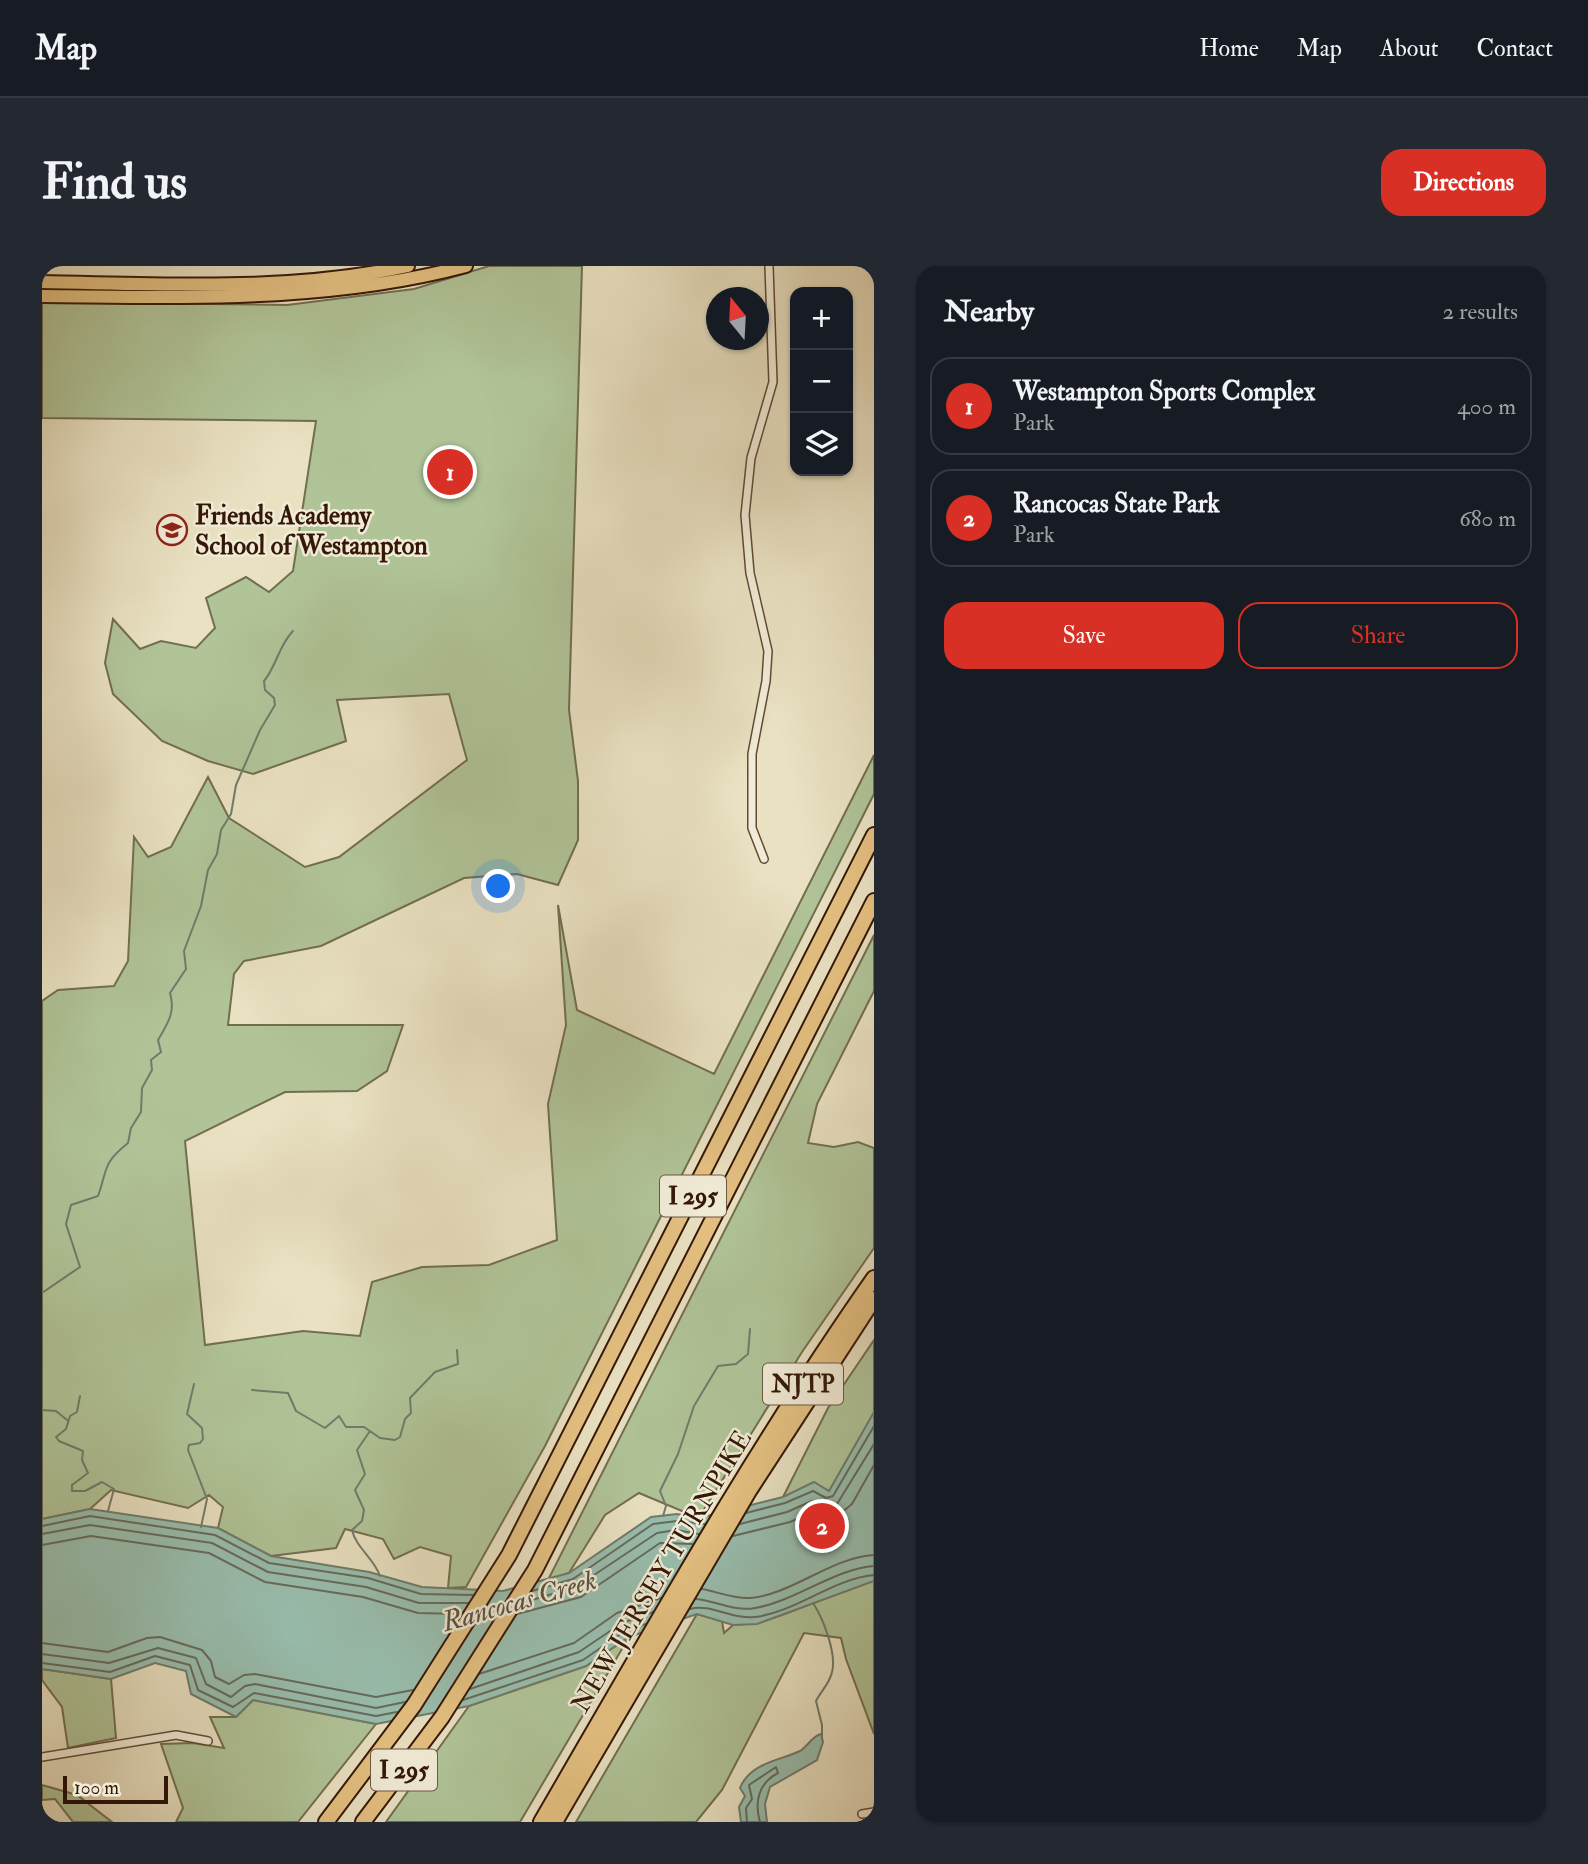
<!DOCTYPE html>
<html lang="en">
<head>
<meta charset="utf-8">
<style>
	body { margin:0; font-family:"IM FELL Double Pica",serif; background:#242831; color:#f1f3f6 }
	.controls { position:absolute; right:21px; top:21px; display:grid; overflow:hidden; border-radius:14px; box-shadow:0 2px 5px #0004 }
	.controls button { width:63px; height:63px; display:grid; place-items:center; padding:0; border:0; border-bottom:2px solid #363941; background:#171b24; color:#f1f3f6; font:35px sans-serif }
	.compass { position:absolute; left:664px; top:21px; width:63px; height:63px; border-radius:50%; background:#171b24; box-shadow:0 2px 5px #0004; rotate:342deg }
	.scale { position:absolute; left:21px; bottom:18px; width:105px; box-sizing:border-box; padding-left:7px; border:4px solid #351707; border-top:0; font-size:19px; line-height:24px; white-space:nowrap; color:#351707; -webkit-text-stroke:5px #f1ecd7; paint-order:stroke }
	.you { position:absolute; left:457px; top:621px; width:24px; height:24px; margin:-18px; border:5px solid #fff; border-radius:50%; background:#1a73e8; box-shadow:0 0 0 10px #1a73e833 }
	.badge { display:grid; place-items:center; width:46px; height:46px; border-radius:50%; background:#d93025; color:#fff; font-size:23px; font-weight:700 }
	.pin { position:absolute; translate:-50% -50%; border:4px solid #fff; box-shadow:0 2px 7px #0006 }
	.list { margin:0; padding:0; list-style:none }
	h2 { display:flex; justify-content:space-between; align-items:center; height:91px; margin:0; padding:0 28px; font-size:30px }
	h2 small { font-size:23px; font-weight:400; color:#9ea1a6 }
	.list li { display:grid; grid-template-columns:46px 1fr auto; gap:21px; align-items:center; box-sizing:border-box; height:98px; margin:0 14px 14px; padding:0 14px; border:2px solid #363941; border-radius:21px }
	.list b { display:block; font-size:26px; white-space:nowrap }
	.list p { margin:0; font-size:23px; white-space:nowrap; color:#9ea1a6 }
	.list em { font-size:23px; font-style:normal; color:#9ea1a6 }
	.actions { display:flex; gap:14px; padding:21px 28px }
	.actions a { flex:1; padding:16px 0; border:2px solid #d93025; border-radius:21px; text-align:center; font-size:24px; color:#d93025 }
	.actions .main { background:#d93025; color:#fff }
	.icon { flex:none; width:38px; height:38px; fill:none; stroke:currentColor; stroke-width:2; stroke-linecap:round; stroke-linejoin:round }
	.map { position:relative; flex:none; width:832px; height:1556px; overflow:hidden; border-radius:21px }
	header { display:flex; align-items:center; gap:42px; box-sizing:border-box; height:98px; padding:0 35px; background:#171b24; border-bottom:2px solid #363941 }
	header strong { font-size:33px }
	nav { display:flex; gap:38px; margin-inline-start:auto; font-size:24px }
	.intro { display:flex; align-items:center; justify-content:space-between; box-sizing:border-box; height:168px; padding:0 42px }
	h1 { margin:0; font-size:49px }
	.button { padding:18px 32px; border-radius:21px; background:#d93025; color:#fff; font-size:24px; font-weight:700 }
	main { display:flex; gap:42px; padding:0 42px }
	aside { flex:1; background:#171b24; border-radius:21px; box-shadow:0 2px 5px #0004 }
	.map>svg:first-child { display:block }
	.green { fill:#b0c498; stroke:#726e50; stroke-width:2 }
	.water { fill:#98beae; stroke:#707b6b; stroke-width:2 }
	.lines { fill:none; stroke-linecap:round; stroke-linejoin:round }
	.shore { stroke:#666a5a; stroke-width:2 }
	.stream { stroke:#707b6b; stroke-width:2 }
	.minor-casing { stroke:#624a36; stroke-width:10 }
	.primary-casing { stroke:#351707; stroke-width:16 }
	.motorway-casing { stroke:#351707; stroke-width:18 }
	.minor { stroke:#f1ecd7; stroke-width:7 }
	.primary { stroke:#e4c081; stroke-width:12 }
	.motorway { stroke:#e4c081; stroke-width:14 }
	.labels { text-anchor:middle; stroke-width:5; stroke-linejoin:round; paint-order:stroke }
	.shield { fill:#f1ecd7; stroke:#6d5745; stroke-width:2 }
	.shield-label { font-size:24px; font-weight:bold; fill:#351707 }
	.poi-label { font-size:26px; font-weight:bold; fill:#351707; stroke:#f1ecd7; text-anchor:start }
	.street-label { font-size:26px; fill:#351707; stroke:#f1ecd7 }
	.water-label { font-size:28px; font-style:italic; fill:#585141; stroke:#f1ecd7 }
</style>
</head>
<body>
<header>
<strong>Map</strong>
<nav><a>Home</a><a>Map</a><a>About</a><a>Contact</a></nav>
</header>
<div class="intro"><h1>Find us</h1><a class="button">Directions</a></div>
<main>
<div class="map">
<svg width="832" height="1556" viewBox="0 0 832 1556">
	<rect width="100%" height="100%" fill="#e9e1c2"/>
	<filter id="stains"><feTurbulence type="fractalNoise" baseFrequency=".00286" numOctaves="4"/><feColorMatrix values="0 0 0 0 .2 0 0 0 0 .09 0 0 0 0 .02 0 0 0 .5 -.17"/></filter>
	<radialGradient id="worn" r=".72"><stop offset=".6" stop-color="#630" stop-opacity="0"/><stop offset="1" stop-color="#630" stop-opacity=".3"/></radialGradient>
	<path class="green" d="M447,0H540L527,444L536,515V574L516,619L475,608L422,612L279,680L202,695L192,708L186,759H361L345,805L315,825L243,826L143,875L163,1079L261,1065L318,1070L330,1016L380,1001L447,999L515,974L506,838L524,759L516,639L535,744L672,808L832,489V528L503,1180L424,1321L406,1322L409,1290L378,1281L352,1293L341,1273L303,1263L294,1282L229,1290L176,1262L181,1241L167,1229L146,1242L69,1224L48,1243L0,1253V735L16,724L72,720L86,695L92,571L106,591L129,581L166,511L187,552L263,601L297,591L425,494L407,428L295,434L304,475L211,508L166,495L120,475L71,428L63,397L71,353L98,383L119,375L154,382L173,362L164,332L204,311L227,326L251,305L274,155L0,152V36L245,39L372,23Z
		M832,669V725L775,838L766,877L792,881L816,876L832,882V982L760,1086L661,1245L647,1248L597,1227L563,1249L527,1307L506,1314Z
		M832,1074V1468L804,1393L799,1372L762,1367L680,1524L654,1556H534L655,1348L680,1355L682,1367L691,1359C727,1358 753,1343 787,1330L741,1231L786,1142Z
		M587,1371L478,1556H344L427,1440L544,1400Z
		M0,1403L69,1413L74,1472L26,1482L20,1441L0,1414Z
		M211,1434L334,1458L256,1556H134L141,1542L119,1478L151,1477L182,1482L168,1451H194Z
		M0,1519L35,1529L70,1556H31L13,1533L0,1534Z"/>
	<path class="water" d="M832,1146V1315L715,1358L691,1359L655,1348L587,1371L544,1400L427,1440L334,1458L211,1434L194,1451L149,1428L144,1405L113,1397L69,1413L0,1403V1253L48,1243L176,1262L229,1290L327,1306L380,1321L461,1325L527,1307L609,1251L635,1248L657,1252L741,1231L772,1216L787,1225Z
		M779,1468L781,1476L775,1494L728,1521L723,1538L725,1556H699L697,1541L703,1530L698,1522C708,1497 736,1495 758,1485C766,1480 770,1470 779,1468Z"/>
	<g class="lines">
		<path class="shore" d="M704,1247L743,1237L771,1225L784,1232L791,1230L832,1160
			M698,1258L745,1246L770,1235L784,1240L795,1238L832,1178
			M0,1260L48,1250L173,1269L227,1297L326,1312L379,1328L431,1329
			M0,1268L48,1259L170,1277L226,1306L324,1321L377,1337H426
			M691,1270L748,1256L769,1247L785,1251L798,1248L810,1238L832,1199
			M0,1279L49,1270L167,1287L223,1316L321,1331L376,1347L420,1348
			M660,1323C676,1326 692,1333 708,1332C749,1329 790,1291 832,1289
			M490,1325L531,1313L611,1258L635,1255L663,1258
			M654,1333C674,1335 693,1346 713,1342C751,1336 795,1302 832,1300
			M483,1336L534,1321L615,1267L634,1264L657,1268
			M648,1343C668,1337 691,1354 713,1351C754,1346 790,1313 832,1309
			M475,1348L539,1331L618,1277L651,1278
			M0,1377L66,1386L105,1372L118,1371L160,1384L169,1395L173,1411L187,1418L202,1409L213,1408L334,1431L371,1424
			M0,1388L67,1397L116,1382L154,1392L164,1418L189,1431L203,1420L213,1418L334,1442L363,1436
			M0,1397L68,1406L113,1390L148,1399L156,1424L191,1441L212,1427L334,1450L355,1446
			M437,1408L532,1377L575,1347L619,1332
			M428,1423L537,1386L580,1357L611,1346
			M421,1434L541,1394L583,1365L604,1358
			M705,1556L704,1542L710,1533L707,1519L734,1501L736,1507C717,1517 712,1535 718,1556"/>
		<path class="stream" d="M0,1027L38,1001L24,958L29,939L56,930C66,902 60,898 86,877L89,862L99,846L100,822L110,804L109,794L119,786L116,774C125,758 134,747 128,727L144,703L142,685L159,640L166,604L175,588L179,564L189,548L194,519L218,464L233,439L232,432L223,424L222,415C234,401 237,379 251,365
			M152,1118L145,1148L160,1162L161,1173L158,1177L147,1179L146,1184L165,1233L159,1261
			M210,1124L246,1127L254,1145L283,1162L297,1150L304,1161H322L338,1172L353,1174L358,1171L363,1153L369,1147L368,1132L393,1106L416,1098L415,1084
			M38,1130L35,1146L28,1150L24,1163L14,1171L17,1175L41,1185L40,1194L46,1207L30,1219V1225H43L60,1216L72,1223L66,1245
			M0,1144L14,1145L25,1154
			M328,1165L315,1184L323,1208L313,1224L322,1244L320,1255L310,1264C314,1282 332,1292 338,1310
			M621,1250L624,1240L618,1225L636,1188L652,1140L676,1100L694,1098L706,1088L708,1063
			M771,1337C781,1352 795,1388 790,1406C788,1417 779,1425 774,1435L780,1459V1471"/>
		<g class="minor-casing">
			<path id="minor" d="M722,593L710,562V488L724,415L726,385L708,307L703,249L709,192L731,116L727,0
				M0,1491L134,1469L166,1475
				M820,1548L832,1546"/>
		</g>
		<g class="primary-casing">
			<path id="primary" d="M0,16C121,18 246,26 366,0
				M0,30C143,31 284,37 424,0"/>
		</g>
		<g class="motorway-casing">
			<path id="motorway" d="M284,1556L372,1439L467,1289L832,569
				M321,1556L400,1451L493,1304L832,635
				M499,1556C606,1372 710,1186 832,1012
				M513,1556L707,1225L832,1033"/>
		</g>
		<use href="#minor" class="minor"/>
		<use href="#primary" class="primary"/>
		<use href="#motorway" class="motorway"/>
	</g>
	<defs>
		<g id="school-ring" transform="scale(1.575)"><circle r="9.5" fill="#f1ecd7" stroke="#8f2418" stroke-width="1.5"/><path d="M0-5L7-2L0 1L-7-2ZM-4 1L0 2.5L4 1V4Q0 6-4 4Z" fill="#8f2418"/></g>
	</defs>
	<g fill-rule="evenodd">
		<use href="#school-ring" x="130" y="264"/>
	</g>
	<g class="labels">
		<g class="shield">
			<rect x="618" y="909.5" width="66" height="41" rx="5"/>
			<rect x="721" y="1097.5" width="80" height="41" rx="5"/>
			<rect x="329" y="1483.5" width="66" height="41" rx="5"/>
		</g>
		<g class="shield-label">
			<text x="651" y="938">I 295</text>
			<text x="761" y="1126">NJTP</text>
			<text x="362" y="1512">I 295</text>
		</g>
		<g class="poi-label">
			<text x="153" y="258">Friends Academy<tspan x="153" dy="30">School of Westampton</tspan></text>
		</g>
		<g class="street-label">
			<text transform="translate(619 1305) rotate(-59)" y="9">NEW JERSEY TURNPIKE</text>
		</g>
		<g class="water-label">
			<text transform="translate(477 1334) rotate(-16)" y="10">Rancocas Creek</text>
		</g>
	</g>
	<rect width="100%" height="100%" filter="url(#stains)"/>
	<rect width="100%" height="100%" fill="url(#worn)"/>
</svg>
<div class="controls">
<button>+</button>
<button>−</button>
<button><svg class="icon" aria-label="layers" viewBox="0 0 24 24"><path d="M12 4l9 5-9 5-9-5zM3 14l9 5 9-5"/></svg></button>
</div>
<svg class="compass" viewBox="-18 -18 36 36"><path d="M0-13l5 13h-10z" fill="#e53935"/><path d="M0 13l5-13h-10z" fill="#9ea1a6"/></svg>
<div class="scale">100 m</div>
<div class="you"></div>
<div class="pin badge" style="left:408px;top:206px">1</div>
<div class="pin badge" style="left:780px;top:1260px">2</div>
</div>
<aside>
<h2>Nearby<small>2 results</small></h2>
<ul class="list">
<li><span class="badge">1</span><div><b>Westampton Sports Complex</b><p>Park</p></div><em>400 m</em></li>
<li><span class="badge">2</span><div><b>Rancocas State Park</b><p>Park</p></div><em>680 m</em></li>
</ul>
<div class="actions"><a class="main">Save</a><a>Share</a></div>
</aside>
</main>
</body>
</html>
